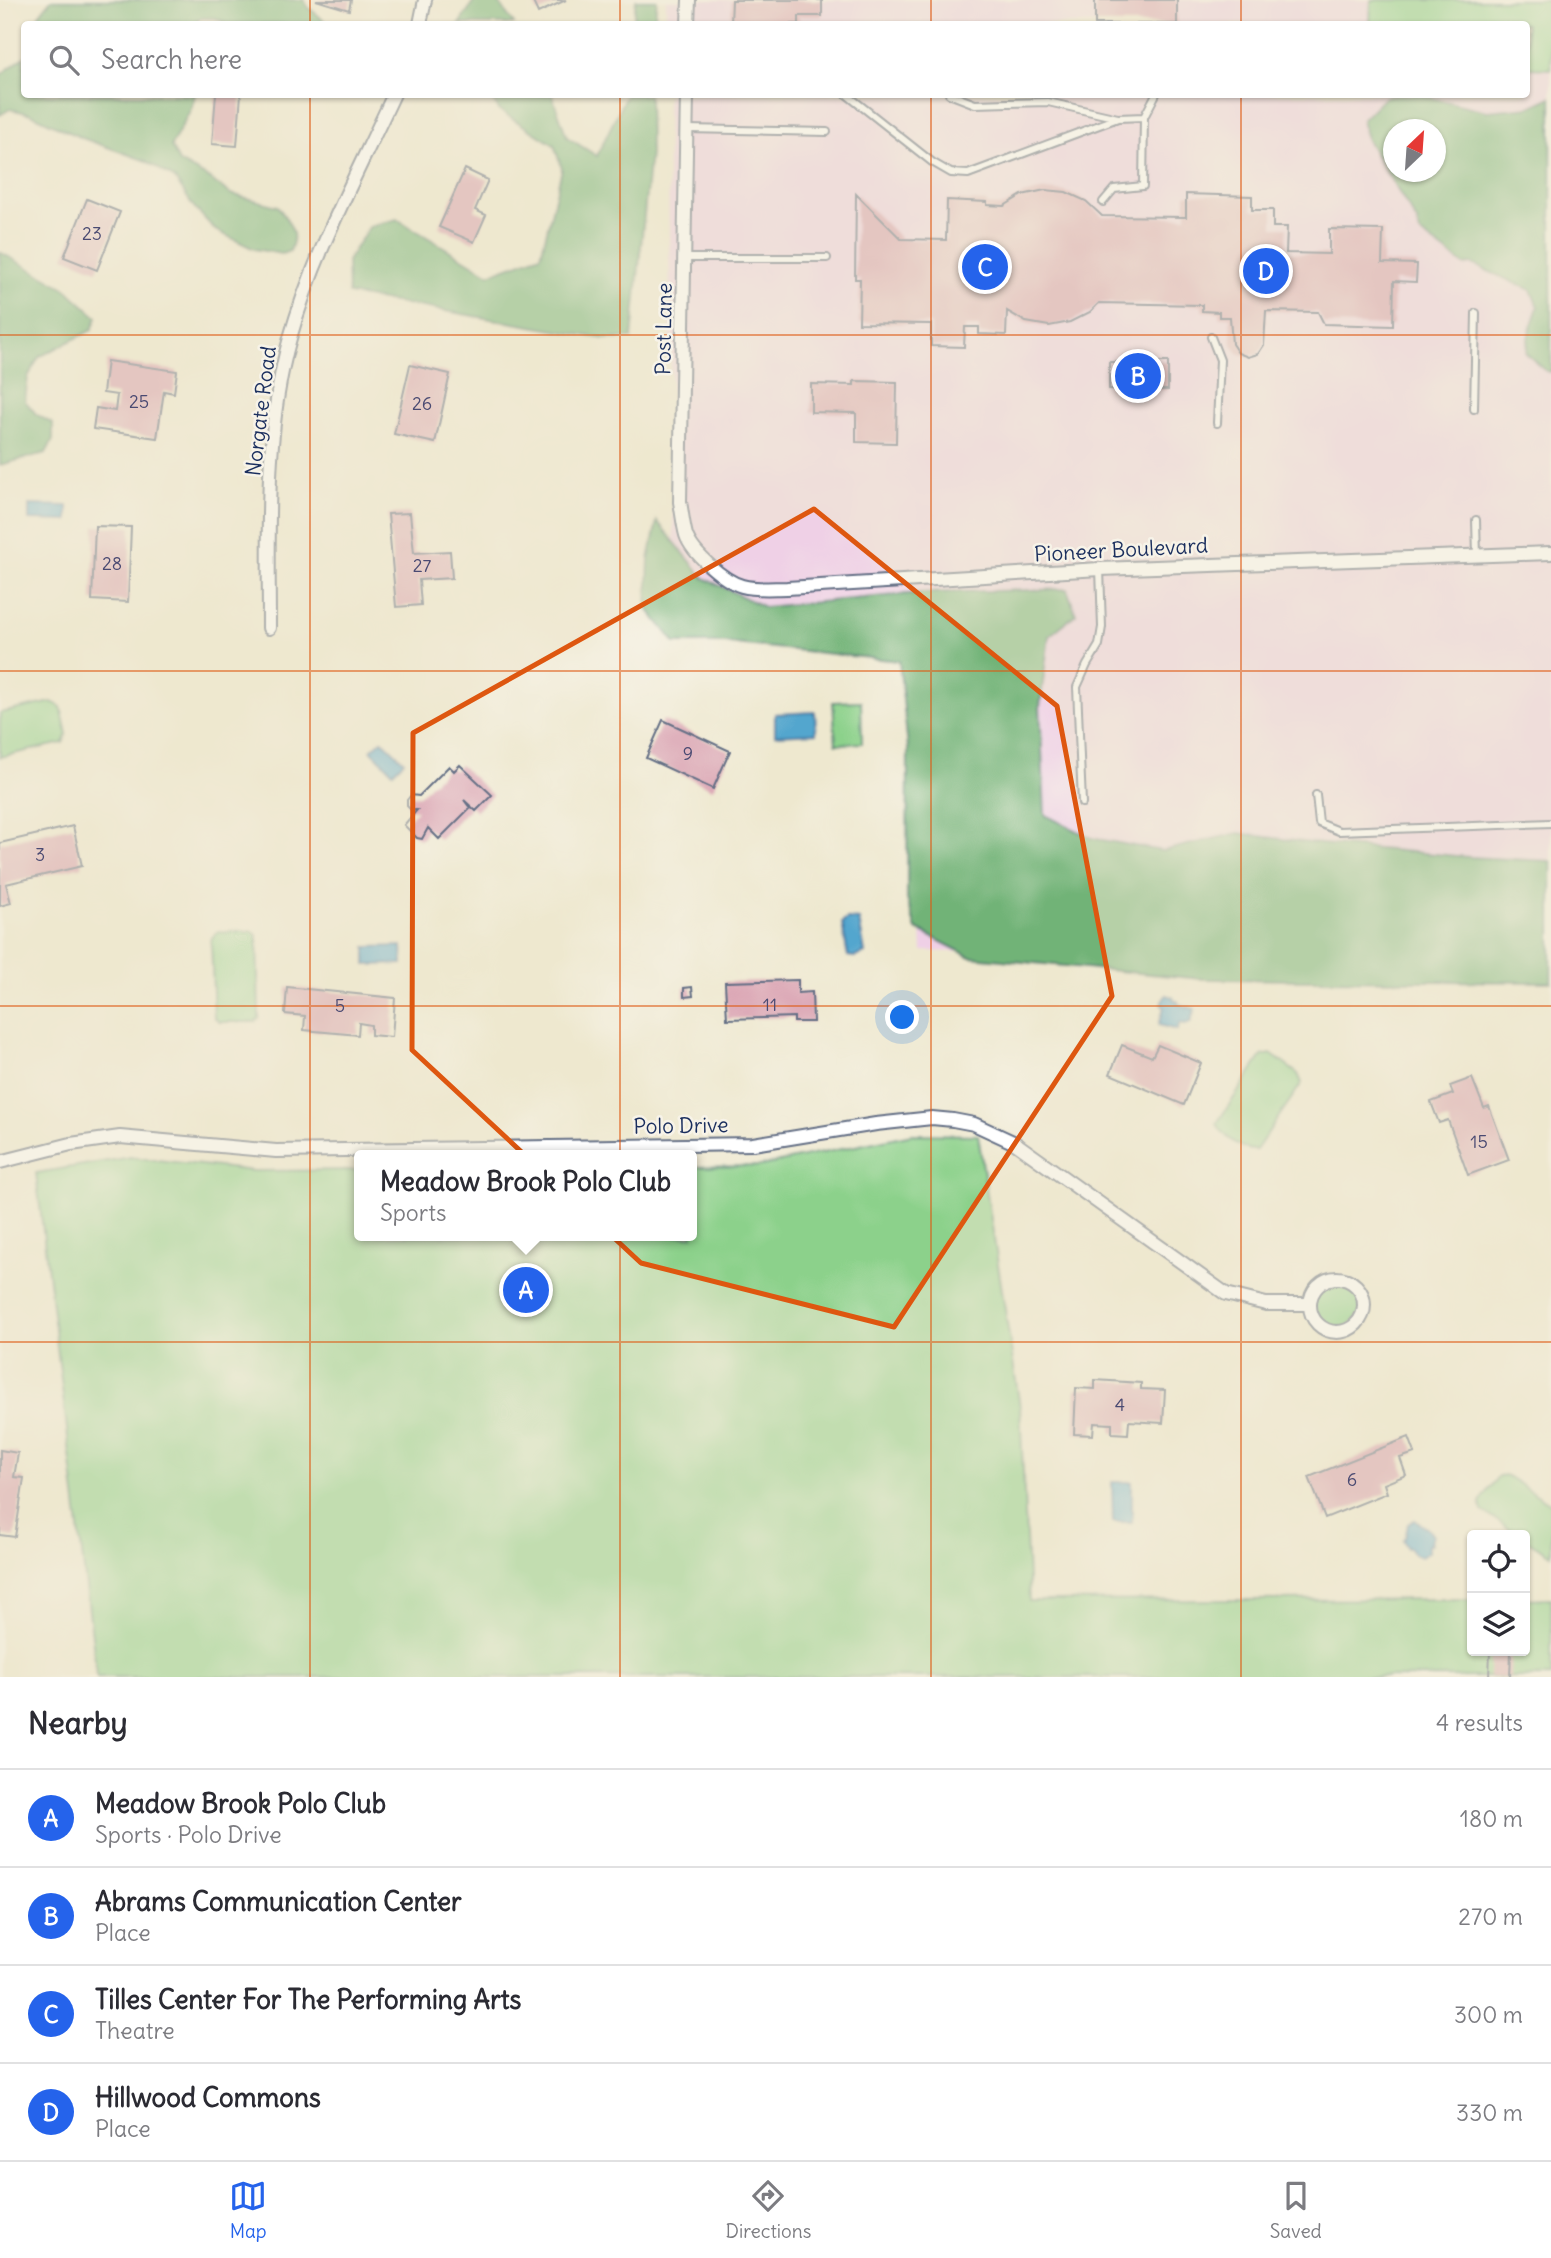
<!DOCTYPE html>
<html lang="en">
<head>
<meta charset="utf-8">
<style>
	body { margin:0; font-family:Delius,sans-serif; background:#f2f2f3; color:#2b2b33 }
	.controls { position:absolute; right:21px; bottom:21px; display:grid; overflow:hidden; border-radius:7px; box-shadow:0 2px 5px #0004 }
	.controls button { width:63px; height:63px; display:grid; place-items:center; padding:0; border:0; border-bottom:2px solid #e1e1e2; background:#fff; color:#2b2b33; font:35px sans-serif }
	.compass { position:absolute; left:1383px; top:119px; width:63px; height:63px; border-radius:50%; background:#fff; box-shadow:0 2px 5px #0004; rotate:25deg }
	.you { position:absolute; left:903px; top:1018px; width:24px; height:24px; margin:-18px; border:5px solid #fff; border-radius:50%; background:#1a73e8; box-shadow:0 0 0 10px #1a73e833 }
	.badge { display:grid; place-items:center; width:46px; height:46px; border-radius:50%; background:#2563eb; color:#fff; font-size:23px; font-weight:700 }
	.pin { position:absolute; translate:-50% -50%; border:4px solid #fff; box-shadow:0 2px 7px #0006 }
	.popup { position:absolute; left:354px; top:1150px; width:343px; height:91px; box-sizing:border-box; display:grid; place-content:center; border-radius:7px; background:#fff; filter:drop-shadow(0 2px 5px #0005); font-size:23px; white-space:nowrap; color:#7c7c81 }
	.popup b { font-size:26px; color:#2b2b33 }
	.popup::after { content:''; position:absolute; left:50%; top:100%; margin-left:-14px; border:14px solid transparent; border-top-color:#fff }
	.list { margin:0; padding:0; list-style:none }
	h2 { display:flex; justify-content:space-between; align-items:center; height:91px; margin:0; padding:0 28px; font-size:30px }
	h2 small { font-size:23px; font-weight:400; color:#7c7c81 }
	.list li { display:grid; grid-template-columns:46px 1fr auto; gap:21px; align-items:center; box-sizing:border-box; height:98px; padding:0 28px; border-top:2px solid #e1e1e2 }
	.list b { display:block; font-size:26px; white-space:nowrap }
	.list p { margin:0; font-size:23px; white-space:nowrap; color:#7c7c81 }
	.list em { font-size:23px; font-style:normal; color:#7c7c81 }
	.icon { flex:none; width:38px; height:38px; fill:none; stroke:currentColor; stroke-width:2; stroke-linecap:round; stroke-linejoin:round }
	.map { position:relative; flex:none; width:1551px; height:1677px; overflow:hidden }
	.search { position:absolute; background:#fff; box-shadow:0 2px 5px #0004; left:21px; right:21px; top:21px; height:77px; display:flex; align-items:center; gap:18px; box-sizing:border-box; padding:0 24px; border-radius:7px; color:#7c7c81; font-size:26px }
	.sheet { height:483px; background:#fff }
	nav { display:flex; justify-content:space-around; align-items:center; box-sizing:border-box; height:98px; border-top:2px solid #e1e1e2; background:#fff; font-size:19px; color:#7c7c81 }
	nav a { display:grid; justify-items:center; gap:4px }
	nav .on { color:#2563eb }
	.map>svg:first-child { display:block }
	.built { fill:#efd0e6; fill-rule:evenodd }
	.green { fill:#8cd18b; stroke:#548074; stroke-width:2 }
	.forest { fill:#71b377; stroke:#46716a; stroke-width:2; fill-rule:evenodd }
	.water { fill:#53a6ce; stroke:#376a96; stroke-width:2 }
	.building { fill:#d89daf }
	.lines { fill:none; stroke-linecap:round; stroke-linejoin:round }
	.service-casing { stroke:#657086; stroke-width:10 }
	.minor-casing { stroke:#657086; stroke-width:16 }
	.service { stroke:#fff; stroke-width:6 }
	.minor { stroke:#fff; stroke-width:12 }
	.marked { fill:none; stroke:#de5710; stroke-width:5; stroke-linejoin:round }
	.grid { fill:none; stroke:#de5710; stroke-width:2; stroke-opacity:0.55 }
	.labels { text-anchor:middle; stroke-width:5; stroke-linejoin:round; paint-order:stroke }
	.number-label { font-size:18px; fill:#4a4a72 }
	.street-label { font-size:21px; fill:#1b2f5e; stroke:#f7f3e8 }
</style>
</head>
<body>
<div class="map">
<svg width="1551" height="1677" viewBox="0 0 1551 1677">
	<rect width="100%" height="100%" fill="#f7f3e8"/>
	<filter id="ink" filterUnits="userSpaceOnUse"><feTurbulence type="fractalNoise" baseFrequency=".0143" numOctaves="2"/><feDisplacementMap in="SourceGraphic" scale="14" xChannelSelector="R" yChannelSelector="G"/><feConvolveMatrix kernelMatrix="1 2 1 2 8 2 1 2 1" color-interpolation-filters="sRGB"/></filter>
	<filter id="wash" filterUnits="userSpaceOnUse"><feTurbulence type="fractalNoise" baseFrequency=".00686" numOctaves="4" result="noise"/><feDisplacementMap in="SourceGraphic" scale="28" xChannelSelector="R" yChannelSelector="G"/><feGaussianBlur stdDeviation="1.57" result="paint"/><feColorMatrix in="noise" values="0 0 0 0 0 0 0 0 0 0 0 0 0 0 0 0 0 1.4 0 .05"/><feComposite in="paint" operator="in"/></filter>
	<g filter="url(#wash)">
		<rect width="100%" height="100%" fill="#eee8cf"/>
		<path class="built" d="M666,0H1551V980L1145,956L922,951L910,642L675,643L667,95L1526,94V24H666ZM1394,130H1436V172H1394Z"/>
		<path class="green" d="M1371,0H1551V69L1527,68L1526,24H1370Z
			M861,701L862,743L836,744L833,702Z
			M52,702L61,707L67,734L63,743L0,757V713Z
			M252,931L257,936L259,1018L255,1022H219L214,1017L211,939L217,932Z
			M1271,1054L1298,1074L1302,1083L1256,1150C1242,1151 1222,1136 1217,1123L1262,1056Z
			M912,1134L978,1135L1020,1407L1029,1601L1472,1599V1651H1525V1599L1551,1598V1677H97L36,1173L131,1157L254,1171L360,1170V1236H692V1167L761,1166Z
			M1313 1304a24 24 0 1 1 48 0a24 24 0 1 1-48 0Z
			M1506,1475L1551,1504V1555L1525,1539V1535H1519L1482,1511L1480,1503L1498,1476Z"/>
		<path class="forest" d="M51,0H304L308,7L328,24H227L216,18H200L195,24H38L39,15Z
			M475,0H497L514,24H459Z
			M636,0H657L654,24H633Z
			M24,57V94L195,95L191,109L171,146L179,162L207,177L231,194L278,206C288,223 299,231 290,251L282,254L254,249L215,230L193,206L175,179L146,161L82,138L31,114L10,109L0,115V75Z
			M489,95H552L567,137L597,156L626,95H649L650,154L632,338L605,339L348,294L347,261L369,227L397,219L489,274L541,255L562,169L554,145L499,110Z
			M1396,95H1420L1487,111L1530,107L1551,97V372L1546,371L1526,353L1529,333L1538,307L1531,290L1472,264L1464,265L1420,233L1417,222L1367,140L1362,120L1385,97ZM1394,130H1436V172H1394Z
			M0,252L65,288L97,317L92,330L39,357L28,377L25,401L36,414L53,424V440L46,453L0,465Z
			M657,521L704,578L764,607L919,593L1067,589L1076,614L1049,636L1040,706L1045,815L1092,838L1162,851L1238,833L1311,843L1469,857L1551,861V982L1202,979L971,957L916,929L907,899L908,748L899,661L725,643H675L647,608L649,559Z"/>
		<path class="water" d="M29,505L68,506V521L29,520Z
			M815,712L816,733L775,735V714Z
			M382,740L404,761L393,772L371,750Z
			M847,919L859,920L865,953L855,957L848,956L842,923Z
			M402,946L403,964L366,965V947Z
			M1167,995L1173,997L1175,1001H1178V1004L1195,1009L1190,1023L1183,1024L1180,1022L1177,1030L1159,1025L1164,1007L1161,1004L1163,999Z
			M1112,1482H1132V1522H1113Z
			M1415,1520L1428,1529L1433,1536L1430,1541L1431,1544L1428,1545V1552L1421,1557L1414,1554L1409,1547L1407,1548L1403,1541L1406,1535L1408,1524Z"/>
		<g id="blocks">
			<path class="building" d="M316,0H351L349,10Z
				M532,0H566L538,13Z
				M732,0H822V16H799V24H731Z
				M1095,0H1177V24H1095Z
				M216,94H241L237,146L212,144Z
				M465,169L488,180L475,210L486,215L474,242L439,227Z
				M1045,190L1066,192L1086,201L1102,216L1186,217V194L1252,196V210H1273V227H1287L1286,253L1329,254V229L1383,230L1382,263L1417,264L1416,282L1394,281L1393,326L1324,324L1318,312L1266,311L1264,345L1258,354L1248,357L1238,353L1232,344L1230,317H1219V312L1202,311V305L1099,303L1090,312L1070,322L1049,326L1026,322L1007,311L1006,335L979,334V327H965L964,347L931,346V324L859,323L860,279H855L856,194L901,239L946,240L947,200L987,202V205L1004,206L1022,195Z
				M87,199L120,212L97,270L64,257Z
				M107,361L177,371L174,393L164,391L157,438L93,429L96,408L115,411L117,395L103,393Z
				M1109,362H1168V390L1109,389Z
				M410,365L450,374L435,443L394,434Z
				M854,381L897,382L896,443L856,442V413L811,412V384L854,385Z
				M410,513L414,553L450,551L452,578L419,580L421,605L396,607L388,514Z
				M95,526L131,527L128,602L92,600Z
				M663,720L730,751L713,789L646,758Z
				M460,765L492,795L476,811L464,800L470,808L439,839L428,828L422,839L417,838L404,825L417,810H411L407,806V800L411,795L419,796L449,766L454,771Z
				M73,826L82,866L6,884L11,903L0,906V843Z
				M798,980V993L812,992L813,1022H794V1017L727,1019L725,982Z
				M287,987L395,998L392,1037L371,1035V1025L359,1023L358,1035L304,1030L305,1016L285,1014Z
				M692,987L693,996L684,997V988Z
				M1122,1045L1152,1057L1158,1045L1201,1063L1184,1105L1110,1074Z
				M1472,1078L1484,1108L1489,1106L1509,1160L1468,1175L1448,1120L1439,1123L1431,1102L1453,1094L1450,1086Z
				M1095,1380L1141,1383V1389L1165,1390L1163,1423L1129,1421L1128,1434L1112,1433V1424L1094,1423L1093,1435L1074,1434L1076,1388L1095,1389Z
				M1409,1437L1415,1453L1400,1458L1406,1475L1384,1484L1387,1493L1325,1518L1309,1477Z
				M0,1450L18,1453L14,1477L24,1478L15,1537L0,1535Z
				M1490,1651H1511L1510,1677H1489Z"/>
		</g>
	</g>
	<g filter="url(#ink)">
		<use href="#blocks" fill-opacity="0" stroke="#657086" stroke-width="2"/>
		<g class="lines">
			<g class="service-casing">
				<path id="service" d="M846,94L932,162L951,173L968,174L1118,118
					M949,94L975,104L1048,102L1118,118L1144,117
					M687,129L827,132
					M1103,202L1114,189L1143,186L1144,117L1156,94
					M685,258H827
					M1211,337L1220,360L1217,423
					M1474,409L1476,313
					M1476,520L1477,556
					M1316,795L1319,823L1339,831L1551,823
					M1082,803L1077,687L1087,665L1099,645L1102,627L1100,569"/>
			</g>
			<g class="minor-casing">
				<path id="minor" d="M420,24L425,0
					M688,24L689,0
					M687,94L680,502C682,512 683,524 686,535C692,553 724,581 742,586C757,590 772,588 787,588L1100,569L1551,553
					M269,628C269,534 264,429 290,338C314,253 357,174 394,94
					M0,1162L71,1144L120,1137L276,1151L753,1144L876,1124L932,1118L953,1120L974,1124L1015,1143L1226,1294L1266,1304H1310
					M1310 1305a27 27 0 1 1 54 0a27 27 0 1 1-54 0Z"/>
			</g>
			<use href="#service" class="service"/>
			<use href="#minor" class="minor"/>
		</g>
	</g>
	<path d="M0 0H1551V1677H0ZM814,509L1057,706L1112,996L894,1327L641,1263L412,1050L413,733Z" fill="#eee8cf" fill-opacity=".55" fill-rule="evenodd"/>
	<path class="marked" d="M814,509L1057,706L1112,996L894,1327L641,1263L412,1050L413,733Z"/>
	<path class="grid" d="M310,0V24M620,0V24M931,0V24M1241,0V24M310,94V1677M620,94V1677M931,94V1677M1241,94V1677M0,335H1551M0,671H1551M0,1006H1551M0,1342H1551"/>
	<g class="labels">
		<g class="number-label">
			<text x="92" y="240">23</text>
			<text x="139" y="408">25</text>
			<text x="422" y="410">26</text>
			<text x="112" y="570">28</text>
			<text x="422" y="572">27</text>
			<text x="688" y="760">9</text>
			<text x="40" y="861">3</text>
			<text x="770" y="1011">11</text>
			<text x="340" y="1012">5</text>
			<text x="1479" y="1148">15</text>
			<text x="1120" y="1411">4</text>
			<text x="1352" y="1486">6</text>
		</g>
		<g class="street-label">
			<text transform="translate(664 329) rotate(-89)" y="7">Post Lane</text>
			<text transform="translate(261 411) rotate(-83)" y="7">Norgate Road</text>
			<text transform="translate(1121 550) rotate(-3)" y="7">Pioneer Boulevard</text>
			<text transform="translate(681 1126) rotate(-1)" y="7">Polo Drive</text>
		</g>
	</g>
</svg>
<div class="controls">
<button><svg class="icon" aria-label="locate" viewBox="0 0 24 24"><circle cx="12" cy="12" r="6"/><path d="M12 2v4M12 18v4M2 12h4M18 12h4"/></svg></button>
<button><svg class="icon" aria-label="layers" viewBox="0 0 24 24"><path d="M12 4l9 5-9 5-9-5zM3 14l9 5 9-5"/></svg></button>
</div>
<svg class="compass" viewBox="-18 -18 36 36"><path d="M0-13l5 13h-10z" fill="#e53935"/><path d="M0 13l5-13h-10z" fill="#7c7c81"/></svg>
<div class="you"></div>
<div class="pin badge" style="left:526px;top:1290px">A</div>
<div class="popup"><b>Meadow Brook Polo Club</b>Sports</div>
<div class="pin badge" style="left:1138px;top:376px">B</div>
<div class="pin badge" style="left:985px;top:267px">C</div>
<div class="pin badge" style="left:1266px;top:271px">D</div>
<div class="search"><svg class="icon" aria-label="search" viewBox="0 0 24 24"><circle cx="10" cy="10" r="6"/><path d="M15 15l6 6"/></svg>Search here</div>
</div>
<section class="sheet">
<h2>Nearby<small>4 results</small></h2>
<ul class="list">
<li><span class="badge">A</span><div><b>Meadow Brook Polo Club</b><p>Sports · Polo Drive</p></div><em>180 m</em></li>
<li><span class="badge">B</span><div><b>Abrams Communication Center</b><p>Place</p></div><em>270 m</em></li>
<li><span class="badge">C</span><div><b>Tilles Center For The Performing Arts</b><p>Theatre</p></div><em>300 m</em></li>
<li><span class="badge">D</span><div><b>Hillwood Commons</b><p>Place</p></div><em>330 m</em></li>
</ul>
</section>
<nav>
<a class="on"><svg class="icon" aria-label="map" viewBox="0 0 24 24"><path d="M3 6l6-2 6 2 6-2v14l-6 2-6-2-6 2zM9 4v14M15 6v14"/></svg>Map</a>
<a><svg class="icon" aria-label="directions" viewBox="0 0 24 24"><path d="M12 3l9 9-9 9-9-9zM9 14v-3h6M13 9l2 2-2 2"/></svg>Directions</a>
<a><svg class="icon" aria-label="saved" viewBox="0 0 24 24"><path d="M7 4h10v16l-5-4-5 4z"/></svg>Saved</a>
</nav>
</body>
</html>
